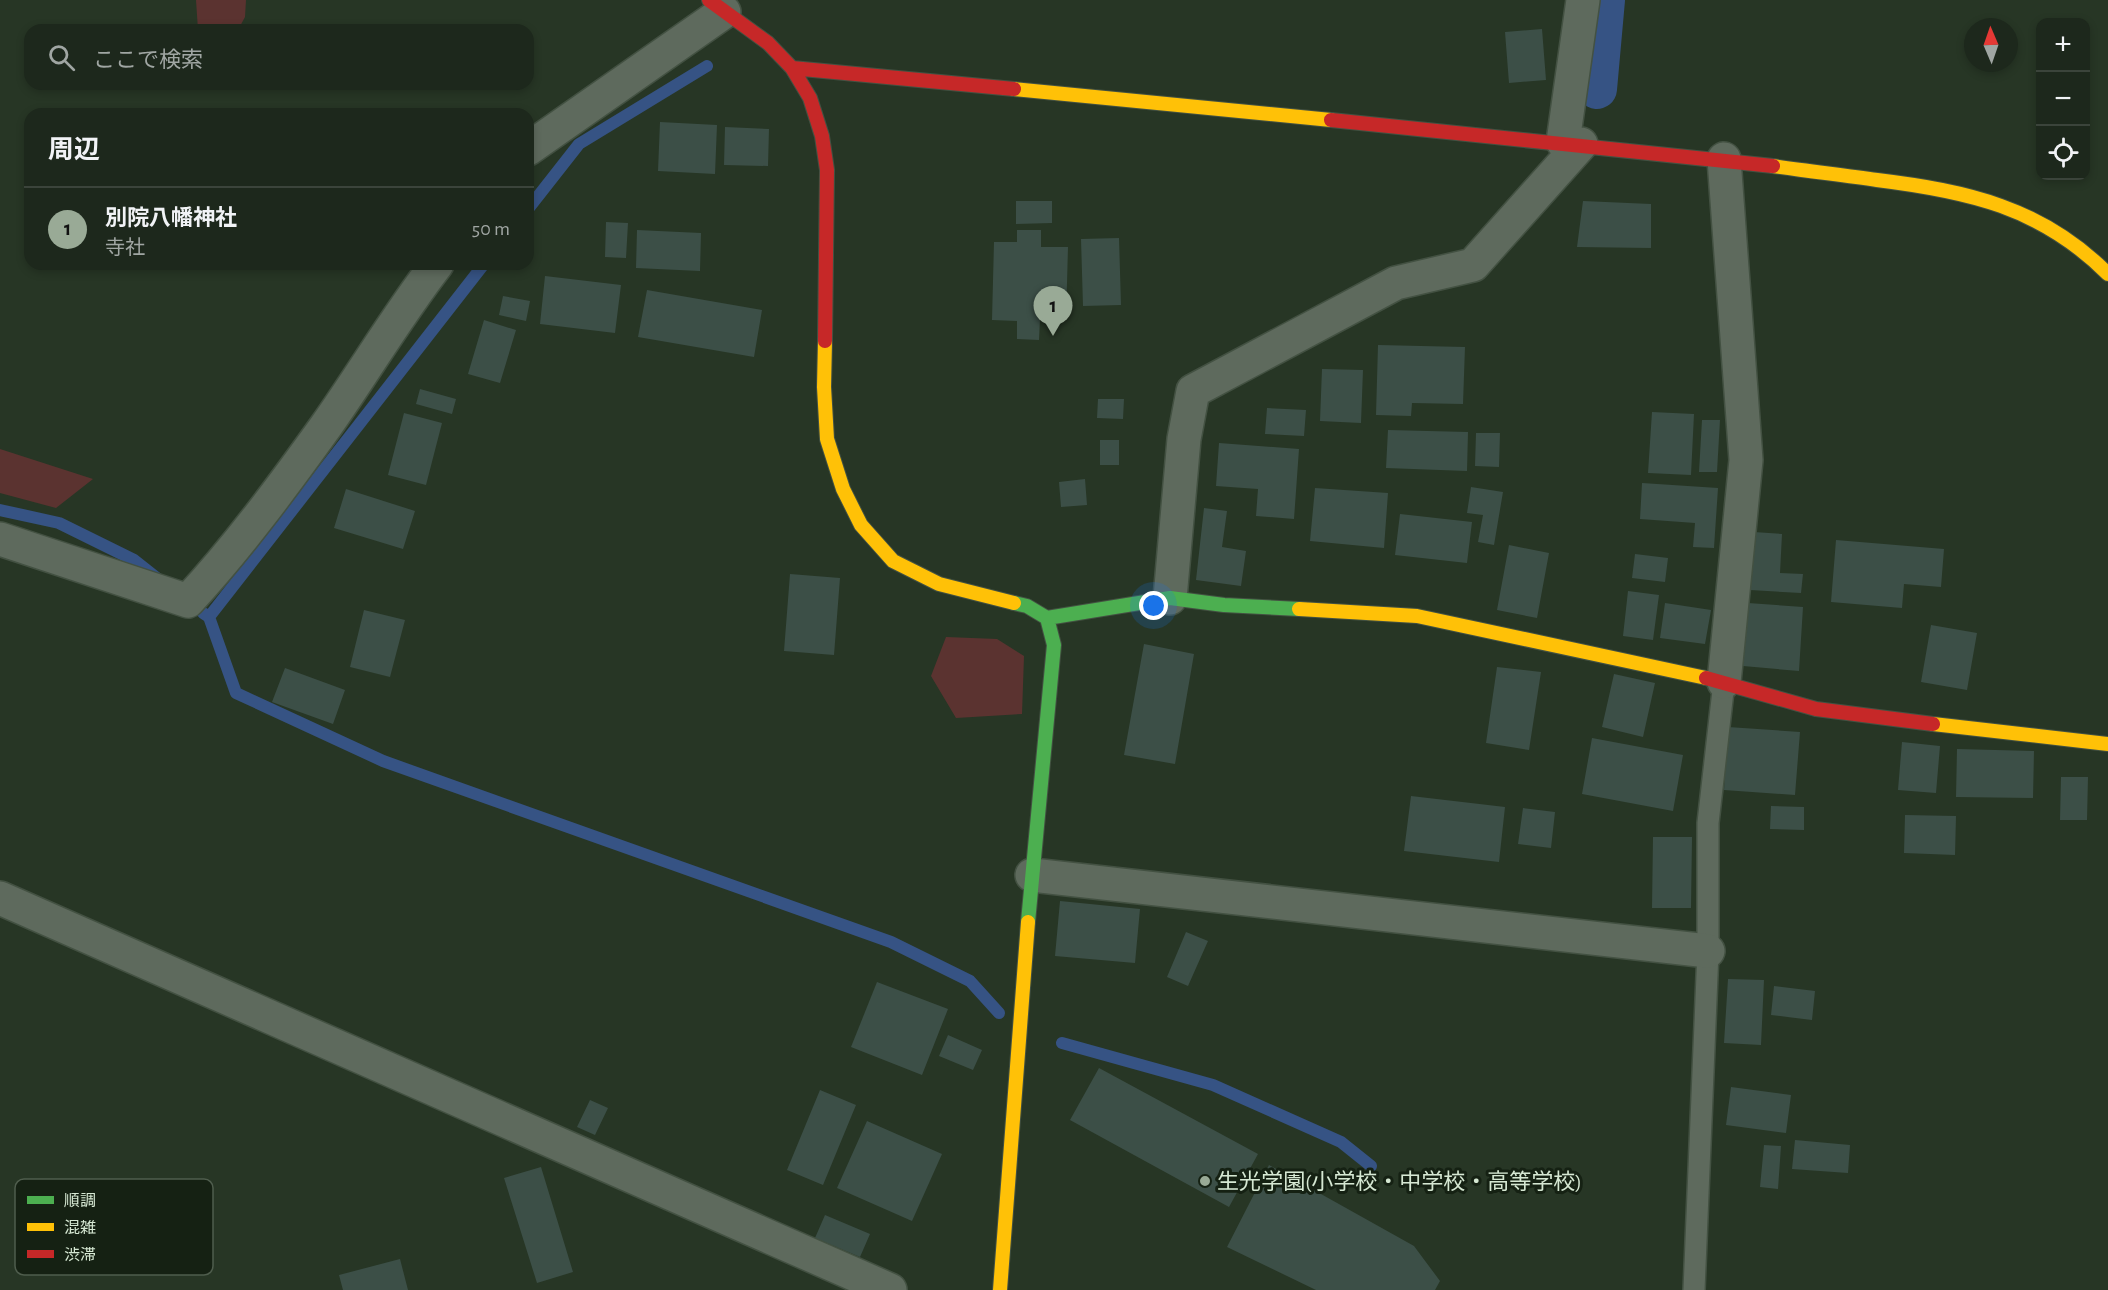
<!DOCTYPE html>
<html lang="ja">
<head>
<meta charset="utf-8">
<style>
	body { margin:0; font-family:"Alegreya Sans","Noto Sans JP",sans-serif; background:#2a3429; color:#f1f3f6 }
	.controls { position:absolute; right:18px; top:18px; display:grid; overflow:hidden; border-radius:12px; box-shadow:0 3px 9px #0003 }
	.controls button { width:54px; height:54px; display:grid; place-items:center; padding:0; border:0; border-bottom:2px solid #3b443b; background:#1d281c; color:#f1f3f6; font:30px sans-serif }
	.compass { position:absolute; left:1964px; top:18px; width:54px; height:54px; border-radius:50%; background:#1d281c; box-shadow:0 3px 9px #0003; rotate:358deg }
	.you { position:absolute; left:1154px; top:606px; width:21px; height:21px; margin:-15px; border:4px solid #fff; border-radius:50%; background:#1a73e8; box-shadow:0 0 0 9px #1a73e833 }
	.badge { display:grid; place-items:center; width:39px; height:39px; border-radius:50%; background:#99aa96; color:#111; font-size:20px; font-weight:700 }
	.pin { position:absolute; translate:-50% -50px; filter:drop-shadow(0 2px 3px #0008) }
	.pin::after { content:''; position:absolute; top:32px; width:21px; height:18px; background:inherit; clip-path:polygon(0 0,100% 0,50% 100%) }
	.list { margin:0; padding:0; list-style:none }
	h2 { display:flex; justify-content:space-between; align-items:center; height:78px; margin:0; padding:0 24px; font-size:26px }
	h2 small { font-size:20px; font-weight:400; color:#a0a6a3 }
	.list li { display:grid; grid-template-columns:39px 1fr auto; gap:18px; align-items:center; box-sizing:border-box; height:84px; padding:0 24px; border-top:2px solid #3b443b }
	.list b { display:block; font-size:22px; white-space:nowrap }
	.list p { margin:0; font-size:20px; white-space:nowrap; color:#a0a6a3 }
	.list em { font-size:20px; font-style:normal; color:#a0a6a3 }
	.icon { flex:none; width:33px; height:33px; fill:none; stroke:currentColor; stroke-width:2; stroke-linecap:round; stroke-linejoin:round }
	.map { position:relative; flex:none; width:2108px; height:1290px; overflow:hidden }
	.search { position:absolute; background:#1d281c; box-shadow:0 3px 9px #0003; left:24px; top:24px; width:510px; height:66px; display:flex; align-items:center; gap:15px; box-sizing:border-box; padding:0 21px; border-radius:18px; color:#a0a6a3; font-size:22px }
	.panel { position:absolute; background:#1d281c; box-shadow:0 3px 9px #0003; left:24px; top:108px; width:510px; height:162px; border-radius:18px }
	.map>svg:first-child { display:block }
	.green { fill:#5b3330 }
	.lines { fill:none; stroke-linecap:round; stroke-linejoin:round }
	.stream { stroke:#365384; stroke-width:12 }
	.canal { stroke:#365384; stroke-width:40 }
	.building { fill:#3c4f47 }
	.lane-casing { stroke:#435142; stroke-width:24 }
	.street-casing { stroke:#435142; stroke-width:36 }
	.fast-casing { stroke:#435142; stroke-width:16 }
	.slow-casing { stroke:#435142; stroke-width:16 }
	.jam-casing { stroke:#435142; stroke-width:16 }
	.lane { stroke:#5e6a5d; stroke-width:21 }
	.street { stroke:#5e6a5d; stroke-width:33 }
	.fast { stroke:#4caf50; stroke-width:14 }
	.slow { stroke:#ffc107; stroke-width:14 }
	.jam { stroke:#c62828; stroke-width:14 }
	.poi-dot { fill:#99aa96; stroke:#152113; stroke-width:2 }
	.labels { text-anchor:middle; stroke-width:6; stroke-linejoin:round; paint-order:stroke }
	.poi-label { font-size:22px; fill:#d6e8d3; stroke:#152113; text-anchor:start }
	.key { fill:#152113; stroke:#4f5d4d; stroke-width:1.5 }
	.key-label { font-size:16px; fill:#d6e8d3 }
</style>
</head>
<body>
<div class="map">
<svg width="2108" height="1290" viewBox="0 0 2108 1290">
	<rect width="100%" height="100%" fill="#273625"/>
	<path class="green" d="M196,0H246L245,17L238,30H198Z
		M0,449L93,479L56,508L0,493Z
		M946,637L997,639L1024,656L1022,714L956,718L931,676Z"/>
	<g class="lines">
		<path class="stream" d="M528,209L579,144L707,66
			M0,510L59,523L134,560L158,579
			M203,613L209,617L484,264
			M209,617L236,693L383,761L891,942L970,981L999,1013
			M1062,1043L1213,1085L1341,1142L1371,1166"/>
		<path class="canal" d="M1597,89L1605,0"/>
	</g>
	<path class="building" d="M1542,29L1546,80L1509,83L1505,32Z
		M660,122L717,125L715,174L658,171Z
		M725,127L769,129L768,166L724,165Z
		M1016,201H1052V223L1016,224Z
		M1583,201L1651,204V248L1577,247Z
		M606,222L628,223L626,258L605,257Z
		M637,230L701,233L700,271L636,268Z
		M1017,230H1041V247H1068L1066,320L1040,319L1039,340L1017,339V321L992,320L994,242H1017Z
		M1119,238L1121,305L1083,306L1081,239Z
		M545,276L621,285L615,333L540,324Z
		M647,290L762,310L754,357L638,337Z
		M503,296L530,301L526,321L499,315Z
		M484,320L516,330L500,383L468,374Z
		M1378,345L1465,347L1463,404L1412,403L1411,416L1376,415Z
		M1322,369L1363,370L1361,423L1320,421Z
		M420,389L456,399L452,414L416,404Z
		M1098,399H1124L1123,419L1097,418Z
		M1267,408L1306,410L1304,436L1265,434Z
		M1652,412L1694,414L1691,475L1648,473Z
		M404,413L442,423L426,485L388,475Z
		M1702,420H1720L1717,472H1699Z
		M1388,430L1468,432L1467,471L1386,468Z
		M1476,433H1500L1499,467L1475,466Z
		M1100,440H1119V465H1100Z
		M1219,443L1299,449L1294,519L1256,516L1258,489L1216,486Z
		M1085,479L1087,505L1061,507L1059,482Z
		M1642,483L1718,488L1714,548L1693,547L1695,523L1640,519Z
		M1471,487L1503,492L1494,545L1478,542L1483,515L1467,513Z
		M1315,488L1388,493L1384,548L1310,541Z
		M346,489L415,511L403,549L334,528Z
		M1204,508L1227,511L1222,547L1246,551L1241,586L1196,580Z
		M1400,514L1472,522L1467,563L1395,555Z
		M1754,532L1782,534L1780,573L1803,574L1801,593L1750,590Z
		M1836,540L1944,549L1941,587L1904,584L1902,608L1831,602Z
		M1509,545L1549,553L1537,618L1497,610Z
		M1635,554L1668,558L1665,582L1632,578Z
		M790,574L840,578L834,655L784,651Z
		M1628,591L1659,595L1653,640L1623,636Z
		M1665,603L1711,610L1705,644L1660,638Z
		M1748,603L1803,607L1799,671L1743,666Z
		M364,610L405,620L390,677L350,667Z
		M1931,625L1977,633L1967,690L1921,682Z
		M1144,644L1194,654L1175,764L1124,755Z
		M1497,667L1541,672L1529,750L1486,743Z
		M285,668L345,690L333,724L272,702Z
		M1614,674L1655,683L1643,737L1602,727Z
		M1728,727L1800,732L1795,795L1724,790Z
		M1592,738L1683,755L1673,811L1582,794Z
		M1902,742L1940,746L1936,793L1898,790Z
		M1957,749L2034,751L2033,798L1956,797Z
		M2061,777H2088L2087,820H2060Z
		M1411,796L1505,807L1499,862L1404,851Z
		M1771,806L1804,807V830L1770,829Z
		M1523,808L1555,812L1551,848L1518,844Z
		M1905,815L1956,816L1955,855L1904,853Z
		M1653,837H1692L1691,908H1652Z
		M1060,901L1140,909L1135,963L1055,956Z
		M1186,932L1208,941L1188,986L1167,977Z
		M1728,979L1764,980L1761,1045L1724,1043Z
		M877,982L948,1009L922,1075L851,1047Z
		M1774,986L1815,991L1812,1020L1771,1015Z
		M948,1035L982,1050L973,1070L939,1056Z
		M1099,1068L1258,1154L1229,1207L1070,1120Z
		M1731,1087L1791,1095L1786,1133L1726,1125Z
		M820,1090L856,1105L823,1185L787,1170Z
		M590,1100L608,1108L595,1135L577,1127Z
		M867,1121L942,1154L912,1221L837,1188Z
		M1795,1140L1850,1145L1848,1173L1792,1169Z
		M1764,1145L1781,1146L1778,1189L1760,1187Z
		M1269,1165L1414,1246L1440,1281L1435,1290H1316L1227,1247Z
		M541,1167L573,1272L537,1283L504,1178Z
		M825,1215L870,1234L860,1257L815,1238Z
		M400,1259L408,1290H343L339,1275Z"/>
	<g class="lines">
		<g class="lane-casing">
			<path id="lane" d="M1694,1290L1708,951V823L1724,682"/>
		</g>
		<g class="street-casing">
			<path id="street" d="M1563,142L1583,0
				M528,149L724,12
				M1724,159L1746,460L1724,682
				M0,539L188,601C238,547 283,486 326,426C364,372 397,316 437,264
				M1170,598L1184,439L1193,391L1396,283L1473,265L1581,144
				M1032,875L1708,951
				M0,898L890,1290"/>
		</g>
		<g class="fast-casing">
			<path id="fast" d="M1014,603L1027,606L1047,618L1170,598L1224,605L1299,609
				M1028,922L1054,645L1047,618"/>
		</g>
		<g class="slow-casing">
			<path id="slow" d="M1014,89L1331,120
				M1773,166C1807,171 1842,175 1877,180C1967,191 2041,207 2108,274
				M825,341L824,387L827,439L843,489L861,525L893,561L939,584L1014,603
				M1299,609L1417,616L1706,678
				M1933,724L2108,744
				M1000,1290L1028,922"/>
		</g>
		<g class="jam-casing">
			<path id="jam" d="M709,0L768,43L792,68L1014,89
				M792,68L810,98L822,136L827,170L825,341
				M1331,120L1773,166
				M1706,678L1816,709L1933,724"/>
		</g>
		<use href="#lane" class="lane"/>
		<use href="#street" class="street"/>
		<use href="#fast" class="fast"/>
		<use href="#slow" class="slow"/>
		<use href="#jam" class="jam"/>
	</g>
	<circle class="poi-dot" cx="1205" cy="1181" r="6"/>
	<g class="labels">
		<g class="poi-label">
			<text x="1217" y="1189">生光学園(小学校・中学校・高等学校)</text>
		</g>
	</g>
	<rect x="15" y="1179" width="198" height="96" rx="9" class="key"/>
	<rect x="27" y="1196" width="27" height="8" fill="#4caf50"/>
	<rect x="27" y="1223" width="27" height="8" fill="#ffc107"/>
	<rect x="27" y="1250" width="27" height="8" fill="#c62828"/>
	<g class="key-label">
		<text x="64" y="1206">順調</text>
		<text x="64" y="1233">混雑</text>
		<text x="64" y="1260">渋滞</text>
	</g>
</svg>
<div class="controls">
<button>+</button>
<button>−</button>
<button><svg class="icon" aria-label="locate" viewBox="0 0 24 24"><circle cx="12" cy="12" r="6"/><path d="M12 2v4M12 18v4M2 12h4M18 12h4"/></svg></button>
</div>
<svg class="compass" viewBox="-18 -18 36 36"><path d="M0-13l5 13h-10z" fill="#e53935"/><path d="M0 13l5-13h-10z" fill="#a0a6a3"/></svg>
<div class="you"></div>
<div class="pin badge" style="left:1053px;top:336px">1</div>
<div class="search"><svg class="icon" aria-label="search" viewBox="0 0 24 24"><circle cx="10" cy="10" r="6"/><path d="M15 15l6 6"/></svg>ここで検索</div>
<section class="panel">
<h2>周辺<small></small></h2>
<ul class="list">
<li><span class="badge">1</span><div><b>別院八幡神社</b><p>寺社</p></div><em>50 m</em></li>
</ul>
</section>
</div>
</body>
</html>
